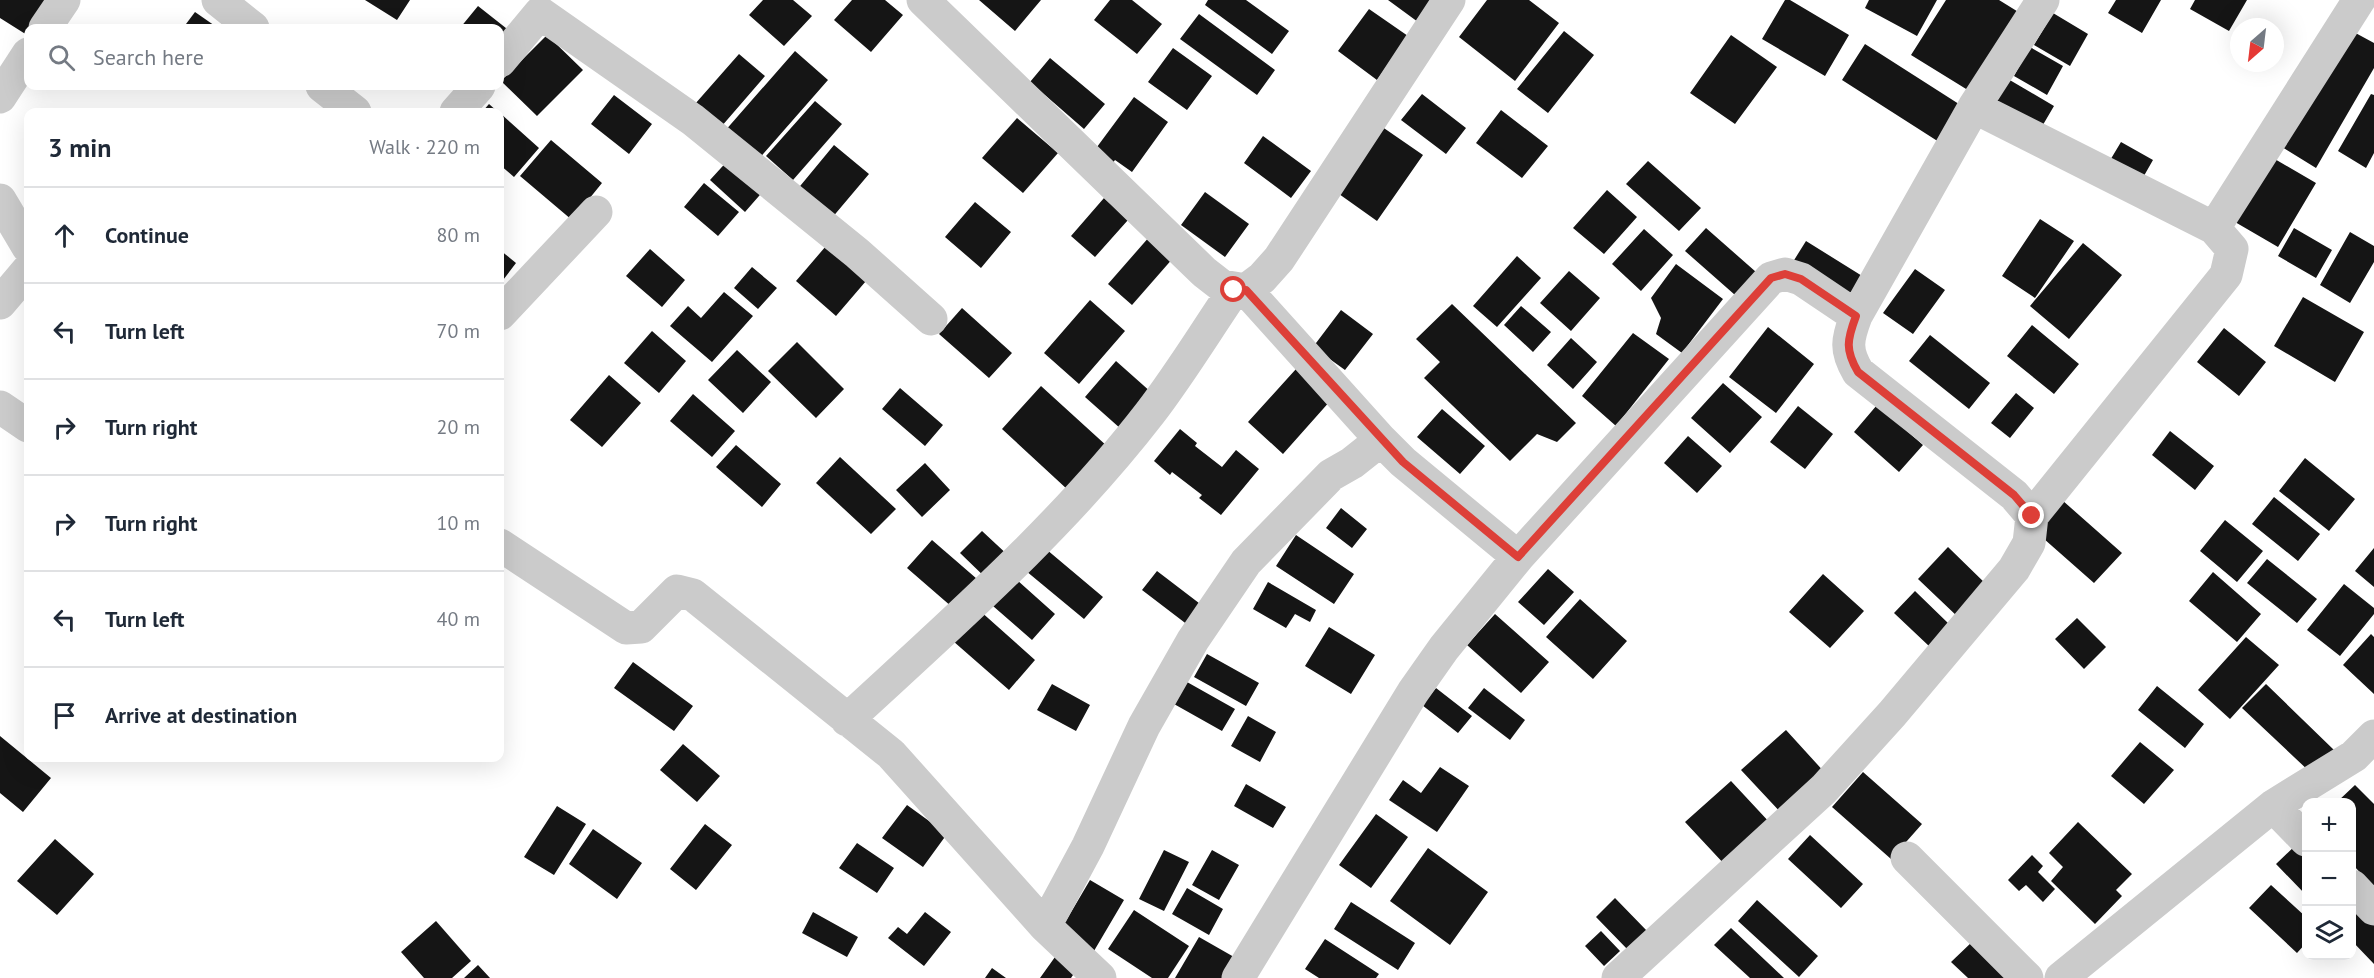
<!DOCTYPE html>
<html lang="en">
<head>
<meta charset="utf-8">
<style>
	body { margin:0; font-family:"PT Sans",sans-serif; background:#f6f6f7; color:#1f2937 }
	.controls { position:absolute; right:18px; bottom:18px; display:grid; overflow:hidden; border-radius:12px; box-shadow:0 6px 24px #0002 }
	.controls button { width:54px; height:54px; display:grid; place-items:center; padding:0; border:0; border-bottom:2px solid #e0e1e3; background:#fff; color:#1f2937; font:30px sans-serif }
	.compass { position:absolute; left:2230px; top:18px; width:54px; height:54px; border-radius:50%; background:#fff; box-shadow:0 6px 24px #0002; rotate:208deg }
	.stop { position:absolute; width:18px; height:18px; margin:-14px; border:4px solid #dd3f38; border-radius:50%; background:#fff }
	.stop.end { background:#dd3f38; border-color:#fff; box-shadow:0 2px 6px #0008 }
	.list { margin:0; padding:0; list-style:none }
	h2 { display:flex; justify-content:space-between; align-items:center; height:78px; margin:0; padding:0 24px; font-size:26px }
	h2 small { font-size:20px; font-weight:400; color:#747a83 }
	.list li { display:grid; grid-template-columns:39px 1fr auto; gap:18px; align-items:center; box-sizing:border-box; height:96px; padding:0 24px; border-top:2px solid #e0e1e3 }
	.list b { display:block; font-size:22px; white-space:nowrap }
	.list em { font-size:20px; font-style:normal; color:#747a83 }
	.icon { flex:none; width:33px; height:33px; fill:none; stroke:currentColor; stroke-width:2; stroke-linecap:round; stroke-linejoin:round }
	.map { position:relative; flex:none; width:2374px; height:978px; overflow:hidden }
	.search { position:absolute; background:#fff; box-shadow:0 6px 24px #0002; left:24px; top:24px; width:480px; height:66px; display:flex; align-items:center; gap:15px; box-sizing:border-box; padding:0 21px; border-radius:12px; color:#747a83; font-size:22px }
	.panel { position:absolute; background:#fff; box-shadow:0 6px 24px #0002; left:24px; top:108px; width:480px; height:654px; border-radius:12px }
	.map>svg:first-child { display:block }
	.building { fill:#151515 }
	.lines { fill:none; stroke-linecap:round; stroke-linejoin:round }
	.minor { stroke:#cbcbcb; stroke-width:33 }
	.route { stroke:#dd3f38; stroke-width:8 }
</style>
</head>
<body>
<div class="map">
<svg width="2374" height="978" viewBox="0 0 2374 978">
	<rect width="100%" height="100%" fill="#fff"/>
	<path class="building" d="M0,0H49L28,28L27,35L0,18Z
		M365,0H410L397,20Z
		M763,0H793L812,16L784,46L749,15Z
		M852,0H885L903,15L871,52L834,20Z
		M979,0H1041L1015,31Z
		M1110,0H1132L1162,24L1137,54L1094,20Z
		M1208,0H1246L1289,31L1272,54L1205,5Z
		M1388,0H1434L1418,22Z
		M1487,0H1529L1559,23L1515,81L1459,37Z
		M1785,0H1790L1849,35L1825,76L1762,39Z
		M1869,0H1937L1917,36L1865,8Z
		M1946,0H1999L2020,13L1971,92L1911,55Z
		M2116,0H2161L2142,33L2108,13Z
		M2195,0H2247L2229,31L2190,9Z
		M478,6L511,32L500,47V28H460Z
		M1369,9L1408,36L1377,80L1338,51Z
		M195,12L218,28H183Z
		M2053,13L2088,34L2070,66L2034,45Z
		M1199,14L1275,70L1257,95L1180,39Z
		M2350,30L2374,43V68L2316,168L2282,147Z
		M1564,31L1594,55L1548,113L1517,89Z
		M547,35L583,70L537,116L501,81Z
		M1731,35L1777,67L1735,124L1690,93Z
		M1865,44L1962,106L1939,142L1842,80Z
		M2030,47L2063,66L2047,95L2014,76Z
		M1173,48L1212,76L1187,110L1148,82Z
		M795,51L828,80L757,161L724,132Z
		M739,54L765,76L721,127L695,104Z
		M1050,58L1105,104L1084,129L1030,82Z
		M2008,79L2054,106L2037,135L1991,108Z
		M1422,94L1466,128L1446,154L1401,120Z
		M2371,94L2374,95V153L2366,168L2338,151Z
		M614,95L652,124L629,154L591,124Z
		M1134,97L1168,122L1132,172L1115,160L1112,164L1094,151Z
		M815,101L842,124L793,180L766,156Z
		M489,104L498,112H482Z
		M1501,110L1548,146L1522,178L1476,143Z
		M500,113L539,148L514,177L500,165Z
		M1017,118L1058,153L1023,193L982,158Z
		M1378,124L1423,155L1377,221L1332,189Z
		M1263,136L1311,171L1291,198L1244,163Z
		M551,140L602,183L572,220L520,176Z
		M2121,142L2153,160L2141,181L2109,162Z
		M834,145L869,174L831,219L796,191Z
		M731,157L766,188L745,212L710,180Z
		M2273,158L2316,183L2278,247L2235,222Z
		M1648,161L1701,208L1679,231L1626,184Z
		M704,183L739,212L718,236L684,207Z
		M1607,190L1637,217L1604,254L1573,228Z
		M1205,192L1249,224L1225,257L1181,225Z
		M1104,198L1128,220L1095,257L1071,236Z
		M975,202L1011,232L981,268L945,237Z
		M2040,219L2074,241L2035,298L2002,276Z
		M1706,228L1756,272L1735,295L1685,251Z
		M2294,228L2332,250L2316,278L2278,256Z
		M1644,229L1673,255L1641,291L1612,264Z
		M2350,232L2374,246V262L2350,303L2320,285Z
		M1150,236L1174,257L1132,305L1108,284Z
		M1806,241L1867,279L1852,303L1791,265Z
		M2083,243L2122,275L2069,339L2030,306Z
		M826,246L866,281L836,316L796,281Z
		M650,249L685,280L662,307L626,276Z
		M500,250L516,263L500,284Z
		M1517,256L1541,278L1497,327L1473,306Z
		M1676,264L1723,299L1682,353L1656,334L1661,318L1651,298Z
		M752,267L777,288L758,309L734,288Z
		M1915,269L1945,290L1913,334L1883,313Z
		M1569,271L1600,298L1571,331L1540,303Z
		M724,292L753,316L712,362L670,326L688,306L701,318Z
		M2303,297L2364,332L2335,382L2274,346Z
		M1090,300L1125,331L1079,384L1044,353Z
		M1452,304L1576,423L1557,442L1537,434L1510,461L1424,378L1440,362L1416,339Z
		M1521,306L1551,332L1533,352L1504,325Z
		M962,308L1012,353L989,378L939,334Z
		M1341,310L1373,334L1345,370L1313,347Z
		M2032,325L2079,364L2054,394L2007,356Z
		M1768,327L1814,364L1776,413L1729,377Z
		M2224,328L2266,362L2239,396L2197,362Z
		M652,331L686,361L659,393L624,363Z
		M1633,333L1669,359L1616,426L1582,396Z
		M1930,335L1990,383L1969,409L1909,361Z
		M1571,338L1597,362L1573,389L1547,365Z
		M797,342L844,389L816,418L768,371Z
		M737,350L771,382L743,413L708,380Z
		M1116,361L1152,393L1121,429L1085,397Z
		M1296,369L1331,400L1283,454L1248,422Z
		M609,375L641,403L602,447L570,420Z
		M1723,383L1762,417L1730,453L1691,418Z
		M1041,386L1108,447L1068,490L1002,429Z
		M900,388L943,425L925,446L882,409Z
		M2016,393L2034,408L2010,438L1991,423Z
		M693,394L735,431L712,457L670,421Z
		M1877,405L1923,445L1899,472L1854,432Z
		M1798,406L1833,434L1805,469L1770,442Z
		M1442,409L1485,446L1460,474L1417,437Z
		M1180,429L1197,443L1195,446L1222,467L1236,450L1259,469L1221,515L1199,498L1202,495L1172,472L1170,475L1154,461Z
		M2170,431L2214,466L2195,490L2152,455Z
		M1688,436L1722,466L1697,493L1664,463Z
		M736,445L781,484L762,507L716,467Z
		M840,457L896,509L871,534L816,483Z
		M2305,458L2355,499L2329,531L2279,491Z
		M925,463L950,490L922,517L896,490Z
		M2274,497L2320,534L2298,561L2252,524Z
		M2062,500L2122,553L2094,583L2035,531Z
		M1341,508L1367,529L1352,548L1326,528Z
		M2225,520L2263,551L2237,582L2200,551Z
		M982,531L1011,558L989,581L960,553Z
		M1296,535L1354,574L1334,604L1276,566Z
		M932,540L977,579L952,607L907,568Z
		M1040,544L1103,597L1084,619L1020,566Z
		M1948,547L1989,587L1959,618L1918,579Z
		M2374,548V587L2355,571Z
		M2267,559L2317,599L2297,623L2247,583Z
		M1548,569L1574,592L1544,625L1518,602Z
		M1157,571L1212,613L1197,632L1142,590Z
		M2213,572L2261,614L2237,642L2189,601Z
		M1823,574L1864,611L1830,648L1789,612Z
		M1017,580L1055,614L1032,640L993,606Z
		M1268,582L1316,610L1310,622L1295,614L1286,628L1253,609Z
		M2344,584L2374,608V614L2340,656L2307,630Z
		M1915,591L1950,625L1930,647L1894,613Z
		M1580,599L1627,641L1593,679L1546,637Z
		M979,610L1035,660L1009,690L953,641Z
		M1495,614L1549,662L1521,693L1467,645Z
		M2077,618L2106,647L2084,669L2055,639Z
		M1329,627L1375,655L1351,694L1305,666Z
		M2371,634L2374,637V694L2343,665Z
		M2246,637L2279,665L2230,719L2198,690Z
		M1207,654L1259,683L1246,706L1194,677Z
		M633,662L693,706L674,731L614,688Z
		M1187,682L1235,709L1222,731L1174,704Z
		M1052,684L1090,705L1076,731L1037,710Z
		M2266,684L2334,750L2311,773L2242,708Z
		M2157,686L2204,724L2185,748L2138,710Z
		M1436,688L1472,716L1458,733L1422,705Z
		M1484,688L1525,720L1510,740L1468,708Z
		M1248,716L1276,732L1260,762L1231,746Z
		M1786,730L1827,775L1783,815L1741,770Z
		M0,736L51,778L23,812L0,793Z
		M2140,742L2174,770L2144,804L2111,776Z
		M683,744L720,776L697,802L660,770Z
		M1440,767L1469,786L1437,832L1389,800L1403,780L1421,793Z
		M1863,772L1922,824L1891,859L1832,807Z
		M1731,781L1771,824L1726,866L1685,822Z
		M1246,784L1286,807L1273,828L1234,806Z
		M2355,785L2374,804V887L2352,864V802H2337Z
		M907,805L947,834L923,867L882,838Z
		M557,806L586,824L554,875L524,857Z
		M1376,814L1408,837L1371,888L1339,865Z
		M2078,822L2132,874L2116,890L2122,896L2095,924L2051,881L2063,867L2049,853Z
		M705,824L732,845L696,890L670,869Z
		M593,829L642,863L617,899L569,864Z
		M1810,835L1863,884L1841,908L1788,859Z
		M55,839L94,874L57,915L17,881Z
		M2299,842L2306,850V895L2276,864Z
		M857,843L894,868L877,893L839,868Z
		M1428,848L1488,892L1450,945L1390,901Z
		M1164,850L1189,862L1164,911L1139,899Z
		M1212,850L1239,865L1219,900L1192,885Z
		M2032,855L2043,866L2038,872L2055,889L2043,902L2026,885L2019,891L2008,880Z
		M1090,880L1124,900L1091,956L1057,936Z
		M2271,885L2306,917V943L2297,953L2249,908Z
		M1187,888L1223,909L1209,935L1172,914Z
		M2352,896L2374,919V964L2352,941Z
		M1615,898L1648,932L1629,951L1596,917Z
		M1757,900L1818,956L1799,977L1738,921Z
		M1351,902L1415,943L1398,970L1334,929Z
		M1134,910L1189,946L1168,978H1152L1108,949Z
		M813,912L858,937L847,957L802,933Z
		M925,912L951,932L924,966L888,938L898,927L907,934Z
		M436,921L471,961L452,978H424L401,952Z
		M1731,928L1784,978H1750L1714,945Z
		M1601,931L1620,951L1604,966L1585,946Z
		M1199,937L1234,957L1222,978H1175Z
		M1325,939L1379,974L1376,978H1319L1305,969Z
		M1973,941L2009,978H1968L1951,962Z
		M1055,957L1075,972L1071,978H1040Z
		M478,965L490,978H464Z
		M992,968L1006,978H985Z"/>
	<g class="lines">
		<path class="minor" d="M218,0L253,28
			M923,0L1204,272L1222,286L1246,290L1262,278L1279,259L1449,0
			M45,28L64,0
			M500,61L540,13L693,120L857,253L931,319
			M322,86L355,112
			M0,97L28,54
			M1974,107L2214,228L2232,249L2226,275L2032,516
			M456,112L479,86
			M0,200L28,247
			M2214,228L2359,0
			M1246,290L1381,440
			M0,303L28,270
			M500,314L596,212
			M0,407L28,426
			M500,545L626,628L641,627L677,591L693,595L891,754L1045,926L1088,846L1144,726L1193,640L1246,562L1331,475L1352,463L1381,440L1403,462L1518,557L1444,648L1413,692L1238,978
			M1518,557L1771,278L1785,274L1801,279L1856,316
			M847,720C952,623 1062,527 1150,413C1180,374 1206,331 1234,290
			M2273,806L2306,840
			M1907,858L2027,978
			M2352,886L2374,909
			M1045,926L1100,978
			M1618,978L1824,789L1892,714L2014,569L2029,543L2032,516L2014,495L1858,372C1845,350 1847,340 1856,316L1974,107L2043,0
			M2061,978L2273,806L2354,756L2374,736"/>
	</g>
	<g class="lines">
		<path class="route" d="M1234,290H1246L1403,462L1518,557L1771,278L1785,274L1801,279L1856,316C1847,340 1845,350 1858,372L2014,495L2032,516"/>
	</g>
</svg>
<div class="controls">
<button>+</button>
<button>−</button>
<button><svg class="icon" aria-label="layers" viewBox="0 0 24 24"><path d="M12 4l9 5-9 5-9-5zM3 14l9 5 9-5"/></svg></button>
</div>
<svg class="compass" viewBox="-18 -18 36 36"><path d="M0-13l5 13h-10z" fill="#e53935"/><path d="M0 13l5-13h-10z" fill="#747a83"/></svg>
<div class="stop" style="left:1234px;top:290px"></div>
<div class="stop end" style="left:2032px;top:516px"></div>
<div class="search"><svg class="icon" aria-label="search" viewBox="0 0 24 24"><circle cx="10" cy="10" r="6"/><path d="M15 15l6 6"/></svg>Search here</div>
<section class="panel">
<h2>3 min<small>Walk · 220 m</small></h2>
<ul class="list">
<li><svg class="icon" aria-label="ahead" viewBox="0 0 24 24"><path d="M12 20V5M6 11l6-6 6 6"/></svg><div><b>Continue</b></div><em>80 m</em></li>
<li><svg class="icon" aria-label="left" viewBox="0 0 24 24"><path d="M17 20v-9H6M10 6l-5 5 5 5"/></svg><div><b>Turn left</b></div><em>70 m</em></li>
<li><svg class="icon" aria-label="right" viewBox="0 0 24 24"><path d="M7 20v-9h11M14 6l5 5-5 5"/></svg><div><b>Turn right</b></div><em>20 m</em></li>
<li><svg class="icon" aria-label="right" viewBox="0 0 24 24"><path d="M7 20v-9h11M14 6l5 5-5 5"/></svg><div><b>Turn right</b></div><em>10 m</em></li>
<li><svg class="icon" aria-label="left" viewBox="0 0 24 24"><path d="M17 20v-9H6M10 6l-5 5 5 5"/></svg><div><b>Turn left</b></div><em>40 m</em></li>
<li><svg class="icon" aria-label="arrive" viewBox="0 0 24 24"><path d="M6 21V4h12l-3 4 3 4H6"/></svg><div><b>Arrive at destination</b></div></li>
</ul>
</section>
</div>
</body>
</html>
